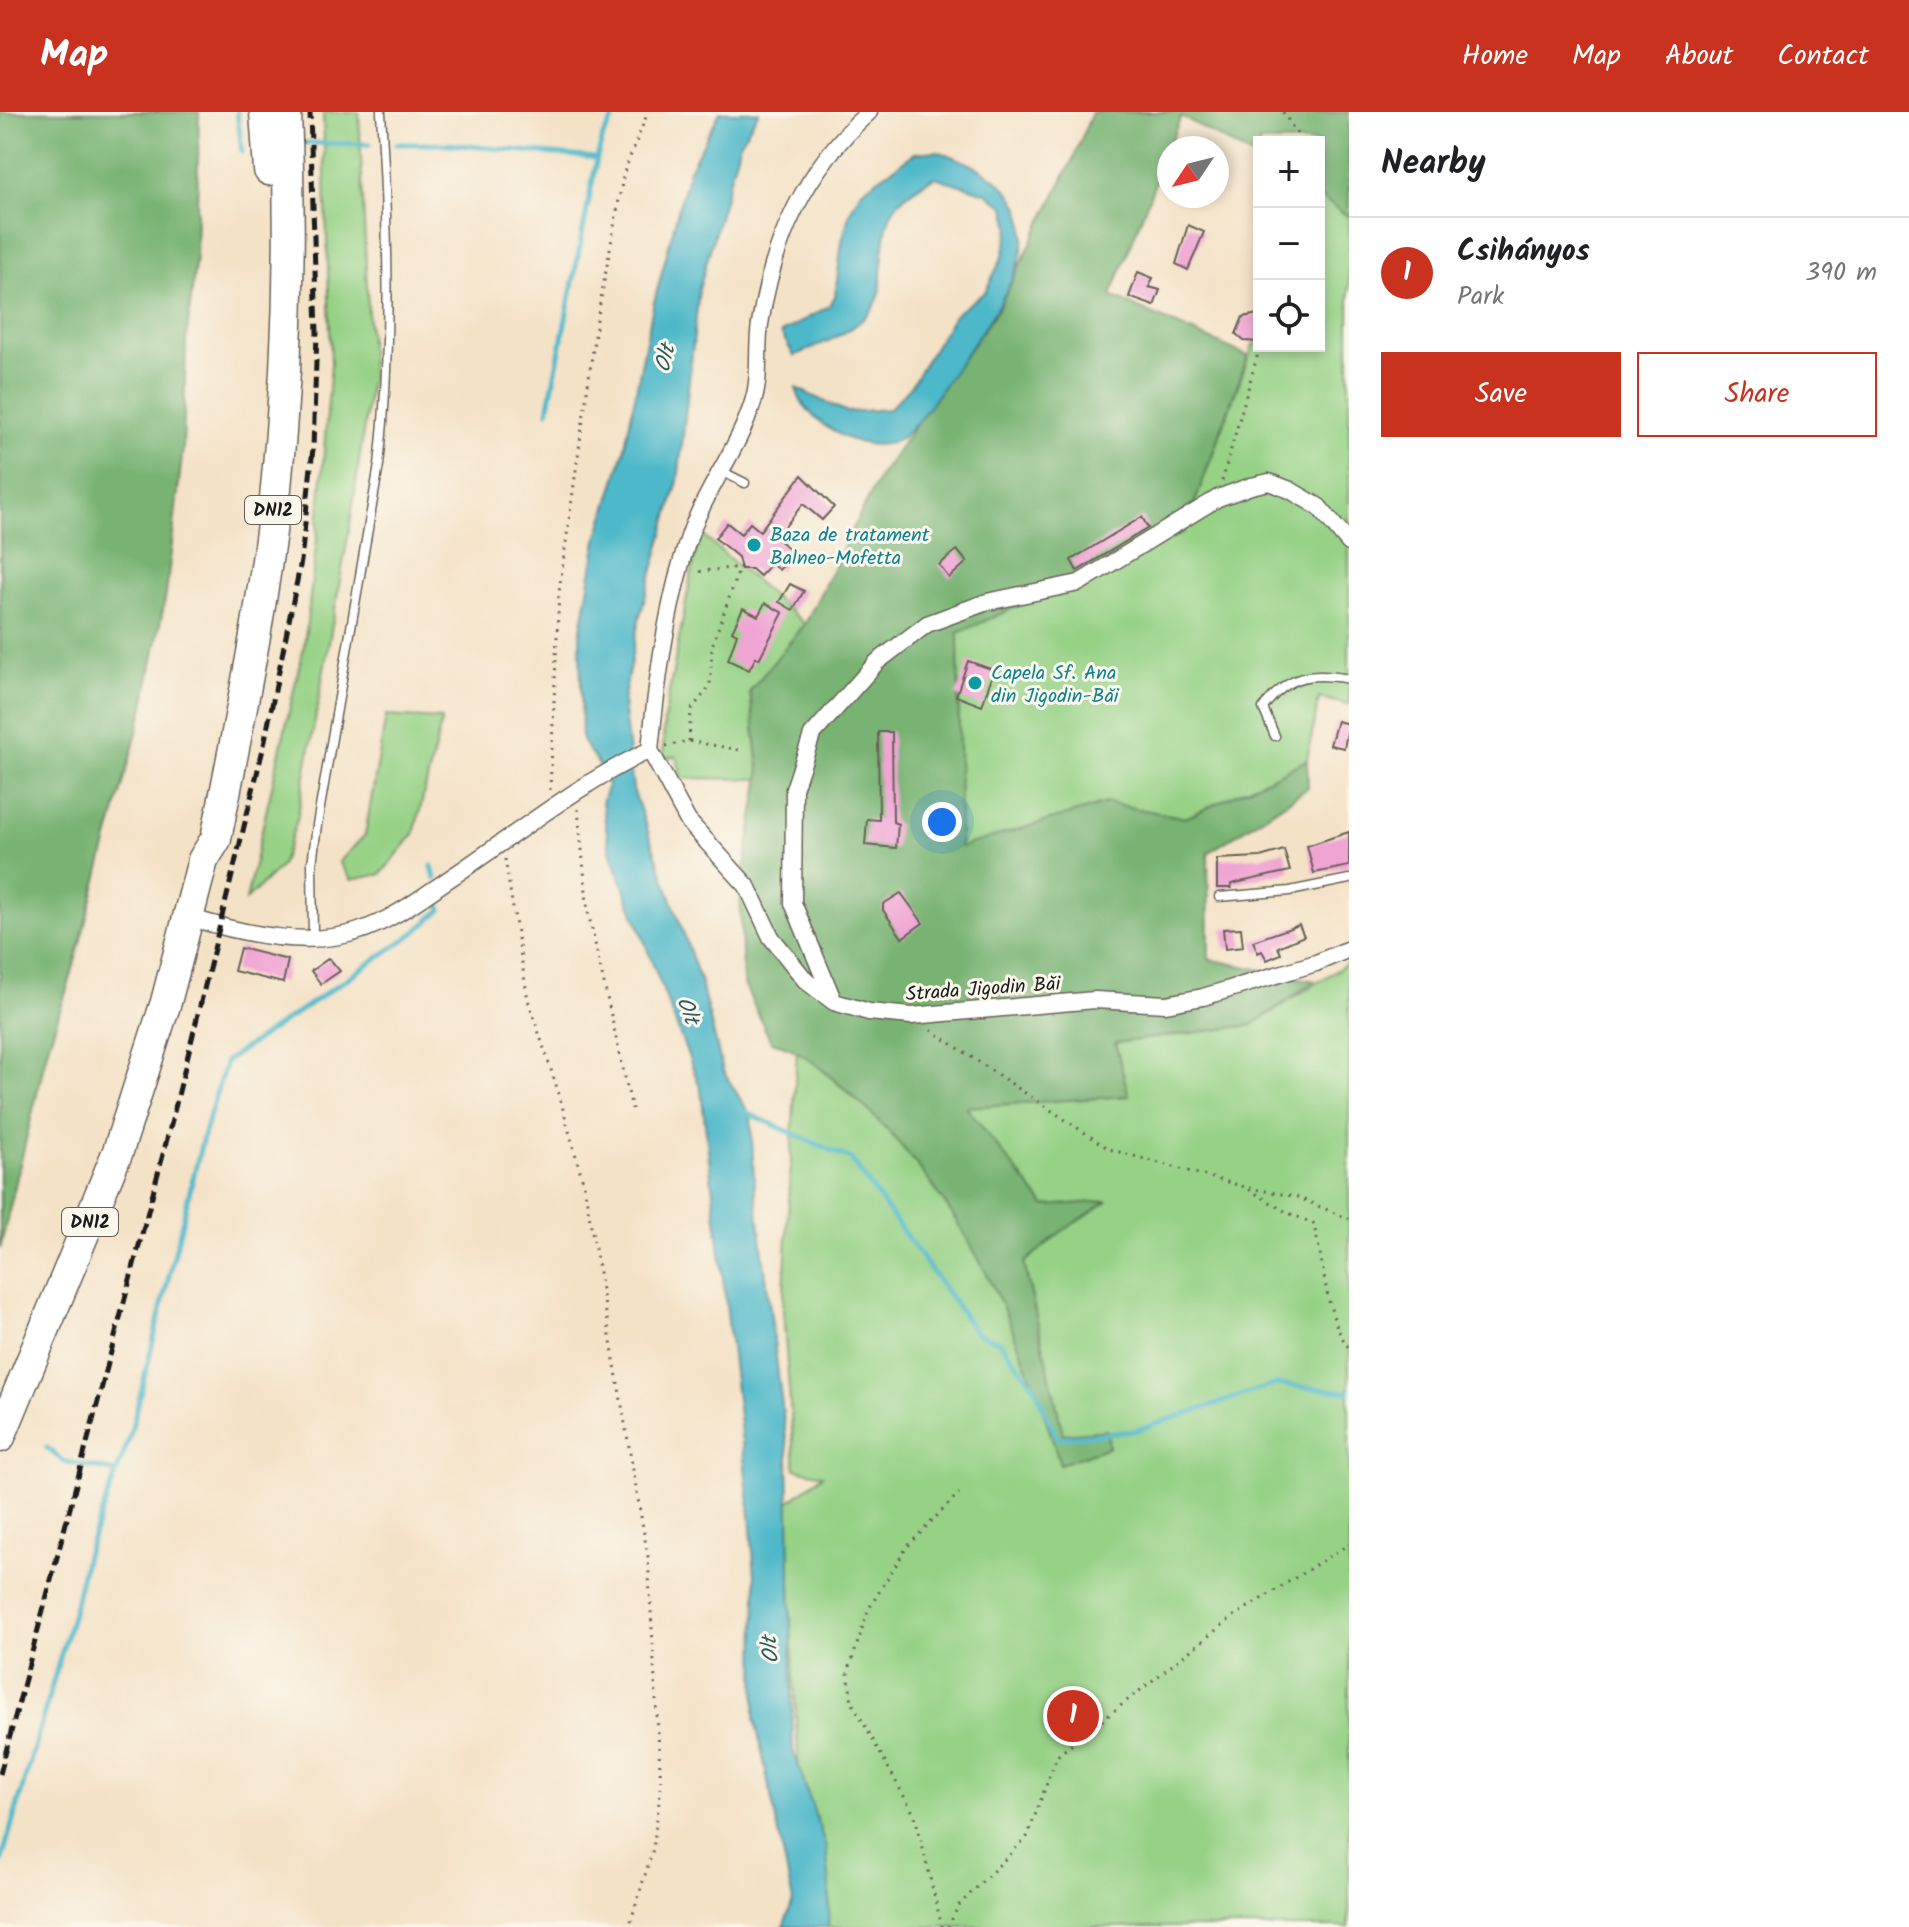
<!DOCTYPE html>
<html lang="en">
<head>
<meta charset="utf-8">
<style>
	body { margin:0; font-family:Kalam,sans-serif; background:#f2f2f2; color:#202124 }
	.controls { position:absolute; right:24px; top:24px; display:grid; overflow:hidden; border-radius:0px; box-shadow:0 4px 12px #0003 }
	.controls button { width:72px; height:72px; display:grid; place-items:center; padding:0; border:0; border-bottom:2px solid #e0e0e0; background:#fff; color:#202124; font:40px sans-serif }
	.compass { position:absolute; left:1157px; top:24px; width:72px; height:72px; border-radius:50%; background:#fff; box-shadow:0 4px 12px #0003; rotate:235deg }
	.you { position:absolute; left:942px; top:710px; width:28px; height:28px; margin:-20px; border:6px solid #fff; border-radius:50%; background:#1a73e8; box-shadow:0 0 0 12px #1a73e833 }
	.badge { display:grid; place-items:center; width:52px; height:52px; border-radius:50%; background:#c8321e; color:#fff; font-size:26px; font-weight:700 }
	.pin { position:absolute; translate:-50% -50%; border:4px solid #fff; box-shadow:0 2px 8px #0006 }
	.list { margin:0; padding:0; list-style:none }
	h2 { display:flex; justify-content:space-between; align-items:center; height:104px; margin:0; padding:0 32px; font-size:34px }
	h2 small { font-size:26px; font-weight:400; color:#757577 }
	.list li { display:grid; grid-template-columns:52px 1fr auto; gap:24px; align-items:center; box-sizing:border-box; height:112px; padding:0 32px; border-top:2px solid #e0e0e0 }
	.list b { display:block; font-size:30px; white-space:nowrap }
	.list p { margin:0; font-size:26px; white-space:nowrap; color:#757577 }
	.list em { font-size:26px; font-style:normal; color:#757577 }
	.actions { display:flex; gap:16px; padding:24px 32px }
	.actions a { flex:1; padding:18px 0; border:2px solid #c8321e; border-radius:0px; text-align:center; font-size:28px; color:#c8321e }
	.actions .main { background:#c8321e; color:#fff }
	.icon { flex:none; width:44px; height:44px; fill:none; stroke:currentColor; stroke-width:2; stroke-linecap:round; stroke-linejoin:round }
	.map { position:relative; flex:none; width:1349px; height:1815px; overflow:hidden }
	header { display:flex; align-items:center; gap:48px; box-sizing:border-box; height:112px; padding:0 40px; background:#c8321e; color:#fff }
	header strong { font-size:38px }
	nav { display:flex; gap:44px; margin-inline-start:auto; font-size:28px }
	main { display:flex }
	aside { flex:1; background:#fff }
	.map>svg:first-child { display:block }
	.green { fill:#96d186; stroke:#597651; stroke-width:2 }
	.forest { fill:#78b373; stroke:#4a6848; stroke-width:2 }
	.water { fill:#4db8c9; stroke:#346a72; stroke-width:2 }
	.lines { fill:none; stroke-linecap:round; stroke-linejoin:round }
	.stream { stroke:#4db8c9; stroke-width:5 }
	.building { fill:#f0a4d4 }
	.lane-casing { stroke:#686158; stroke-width:11 }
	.street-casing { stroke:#686158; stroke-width:19 }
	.highway-casing { stroke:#686158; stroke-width:33 }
	.path { stroke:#686158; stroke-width:3; stroke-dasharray:2 6; stroke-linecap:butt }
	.lane { stroke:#fff; stroke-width:8 }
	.street { stroke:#fff; stroke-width:16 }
	.highway { stroke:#fff; stroke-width:30 }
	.rail { stroke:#1c1c1c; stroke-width:5; stroke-dasharray:12 6; stroke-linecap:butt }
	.culture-dot { fill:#0f9aa8; stroke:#fbf7ec; stroke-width:3 }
	.labels { text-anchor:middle; stroke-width:6; stroke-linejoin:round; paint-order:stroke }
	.shield { fill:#fbf7ec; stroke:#5f5e5a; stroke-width:2 }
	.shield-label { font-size:18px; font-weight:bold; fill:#1c1c1c }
	.culture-label { font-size:20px; fill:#0d838f; stroke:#fbf7ec; text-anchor:start }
	.street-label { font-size:20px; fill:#1c1c1c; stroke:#fbf7ec }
	.water-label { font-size:22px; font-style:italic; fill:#305a61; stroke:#fbf7ec }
</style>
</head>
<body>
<header>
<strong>Map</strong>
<nav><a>Home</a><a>Map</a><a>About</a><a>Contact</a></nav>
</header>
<main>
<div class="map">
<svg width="1349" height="1815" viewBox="0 0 1349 1815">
	<rect width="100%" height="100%" fill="#fbf7ec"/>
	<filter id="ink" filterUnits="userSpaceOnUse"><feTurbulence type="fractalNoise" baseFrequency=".0125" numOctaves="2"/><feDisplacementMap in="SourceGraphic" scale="16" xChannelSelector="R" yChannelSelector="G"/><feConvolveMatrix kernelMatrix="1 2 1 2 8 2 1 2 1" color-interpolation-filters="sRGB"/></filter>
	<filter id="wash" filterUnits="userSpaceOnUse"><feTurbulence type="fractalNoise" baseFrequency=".006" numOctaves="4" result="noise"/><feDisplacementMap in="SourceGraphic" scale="32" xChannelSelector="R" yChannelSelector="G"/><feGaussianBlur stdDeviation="1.8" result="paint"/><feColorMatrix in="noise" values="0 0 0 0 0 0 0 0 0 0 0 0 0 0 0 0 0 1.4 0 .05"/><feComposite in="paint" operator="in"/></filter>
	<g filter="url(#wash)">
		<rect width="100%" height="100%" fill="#f4e2c7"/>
		<path class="green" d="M323,0H359L371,265L350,413L297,708L281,754L246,788L304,534L317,428L331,251Z
			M1319,84L1349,105V593L1319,586L1307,648L1186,706L1107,691L960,736L958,520L1184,420L1259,217V234H1319Z
			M699,420L805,512L750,579L760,667L682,666L676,644L663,646L664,608Z
			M386,604L442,607L414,722L381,762L351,768L339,750L365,723Z
			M1349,850V1815H807L785,1393L823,1363L795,1357L783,1198L797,936L841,974L1128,984L1115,931L1252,913Z"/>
		<path class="forest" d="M0,0H199L196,145L186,229L183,336L166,482L143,598L70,868L48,935L0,1137Z
			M1092,0H1349V105L1319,84V30H1259V48L1181,4L1111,184L1248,244L1184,420L958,521L960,735L1107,691L1186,706L1307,648L1308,676L1208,741L1209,847L1315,869L1252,913L1115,931L1129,984L966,995L1045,1094L1108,1089L1061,1120L1024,1151L1063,1322L1107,1318L1109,1335L1060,1352C1017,1209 960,1078 846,978C820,956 805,938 771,930L743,870L740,786L760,663L750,579L805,512L879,365L998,197L1074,45Z"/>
		<path class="water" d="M720,0H759L740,31L699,177L678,369L639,507L623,590L633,677L700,868L723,959L751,1004L754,1068L788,1342L793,1638L826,1735L830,1774L828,1815H783L793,1789L755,1607L756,1476L748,1381L701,978L610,739L602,690L608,673L597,650L582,629L580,523L597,428L624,339L653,194L688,60Z
			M937,39C1075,83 1022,164 960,250C947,268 917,316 900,327C867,347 804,311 796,276L847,300L889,297L910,275L955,202L985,180L1003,144L1010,115L1005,95L986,81L935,65C883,92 888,105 881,160C881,167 882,177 879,184C867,217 823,231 794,244L781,221L829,194L835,184L842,129L850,100L861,79L915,41Z"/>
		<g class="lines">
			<path class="stream" d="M237,0L242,40
				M297,31L370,32
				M396,32H448L597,46
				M548,299L597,46L603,24L617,0
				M432,754L435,767
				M747,1001L851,1047L976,1221L1000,1230L1035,1275L1057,1326L1134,1319L1276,1272L1349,1280
				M47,1336L63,1349L117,1360
				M0,1754L74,1497L86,1443L130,1324L203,1025L226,949L414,821L441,798L439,790"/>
		</g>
		<g id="blocks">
			<path class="building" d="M1188,113L1204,120L1188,158L1176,152Z
				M1138,160L1153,166L1149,175L1160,178L1154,194L1129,185Z
				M1259,202V230L1244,229L1236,222L1243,205Z
				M802,363L834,395L822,408L803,392L776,426L794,441L779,458L771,452L760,464L752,457H741L738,445L715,426L727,411L741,422L750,411L760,419Z
				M1142,405L1148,416L1077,459L1071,448Z
				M957,438L967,450L949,466L939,453Z
				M790,472L804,479L793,498L779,490Z
				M765,491L783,501L759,547L756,545L749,558L728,548L737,522L732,519L743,496L758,504Z
				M968,549L994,558L982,594L956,584Z
				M1337,609L1349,612L1344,636L1330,633Z
				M878,620H892L893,710L898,712L896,736L865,733L867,707L879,708Z
				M1349,720V754L1314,761L1307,734Z
				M1284,738L1290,759L1231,772V776H1217V747L1260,745Z
				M901,781L923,811L902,826L883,798V792Z
				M1299,813L1304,824L1278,835L1281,842L1267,848L1262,839L1258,841L1253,829Z
				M1241,816L1243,835L1225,837L1223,817Z
				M240,836L288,848L283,871L234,859Z
				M329,846L340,859L321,872L311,859Z"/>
		</g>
	</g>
	<g filter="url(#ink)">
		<use href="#blocks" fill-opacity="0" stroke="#686158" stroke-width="2"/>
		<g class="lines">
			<g class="lane-casing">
				<path id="lane" d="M721,359L745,371
					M1275,624L1263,596C1288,563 1310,560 1349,567
					M1219,785L1290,779L1349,767
					M313,826L312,752L317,713L379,353C392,235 388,118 381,0"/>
			</g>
			<g class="street-casing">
				<path id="street" d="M650,638L688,709L747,774L771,825L806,869L834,890L869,900L911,904L1095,888L1166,892L1203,885L1316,851L1349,837
					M189,805C239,821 304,836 356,820C389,810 418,788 446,769C513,725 577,672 650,638C657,567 667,490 690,422C706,377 739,336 753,290C761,266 756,238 760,212C773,128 805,57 869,0
					M834,890L793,791L794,677L812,623L877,550L927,512L987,490L1079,471L1218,386L1251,374L1269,370L1290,378L1319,395L1349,431"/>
			</g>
			<g class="highway-casing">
				<path id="highway" d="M265,0L269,58
					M0,1325L118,1039L166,890L203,748L216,727C238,615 262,502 275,387C288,260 292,128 286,0"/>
			</g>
			<path class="path" d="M1283,0L1302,30
				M1222,369L1260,234
				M689,629L691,598L710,574L712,534L740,455L695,460
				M666,634L689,629L740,638
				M550,678L559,480L597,208L624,60L648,0
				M578,697L588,800L632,997
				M505,747L528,888L558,979L584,1073L648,1445L661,1674L653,1737L629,1815
				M931,918L1109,1037L1245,1075L1288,1101L1313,1111C1325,1150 1324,1203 1349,1236
				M1249,1076L1297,1085L1349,1107
				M942,1815L915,1704L852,1590L848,1561L868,1498L907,1435L959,1381
				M948,1815L959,1793L1027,1725L1057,1644L1234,1504L1349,1432"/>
			<use href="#lane" class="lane"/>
			<use href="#street" class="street"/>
			<use href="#highway" class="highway"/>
			<path class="rail" d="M0,1662L172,1008L264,633L301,449L313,336L317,221L310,0"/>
		</g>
	</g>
	<g class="culture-dot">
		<circle cx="754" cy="433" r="8"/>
		<circle cx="975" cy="571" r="8"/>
	</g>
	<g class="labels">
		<g class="shield">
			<rect x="245" y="384" width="56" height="28" rx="6"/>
			<rect x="62" y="1096" width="56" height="28" rx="6"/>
		</g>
		<g class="shield-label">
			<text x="273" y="404">DN12</text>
			<text x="90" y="1116">DN12</text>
		</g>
		<g class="culture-label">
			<text x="770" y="429">Baza de tratament<tspan x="770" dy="23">Balneo-Mofetta</tspan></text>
			<text x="991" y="567">Capela Sf. Ana<tspan x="991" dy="23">din Jigodin-Băi</tspan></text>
		</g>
		<g class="street-label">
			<text transform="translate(983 876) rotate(-4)" y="7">Strada Jigodin Băi</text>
		</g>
		<g class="water-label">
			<text transform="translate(664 246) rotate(-77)" y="8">Olt</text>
			<text transform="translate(689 898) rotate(70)" y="8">Olt</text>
			<text transform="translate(769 1538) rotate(-95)" y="8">Olt</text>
		</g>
	</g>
</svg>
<div class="controls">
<button>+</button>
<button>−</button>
<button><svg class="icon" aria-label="locate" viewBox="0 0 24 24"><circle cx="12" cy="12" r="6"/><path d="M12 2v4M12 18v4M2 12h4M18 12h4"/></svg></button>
</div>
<svg class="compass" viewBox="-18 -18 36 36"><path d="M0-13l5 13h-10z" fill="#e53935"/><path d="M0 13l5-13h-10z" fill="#757577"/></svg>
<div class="you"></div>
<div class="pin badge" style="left:1073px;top:1604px">1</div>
</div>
<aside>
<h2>Nearby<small></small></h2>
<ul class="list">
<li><span class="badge">1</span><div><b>Csihányos</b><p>Park</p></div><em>390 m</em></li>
</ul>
<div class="actions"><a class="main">Save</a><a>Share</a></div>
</aside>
</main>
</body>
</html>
